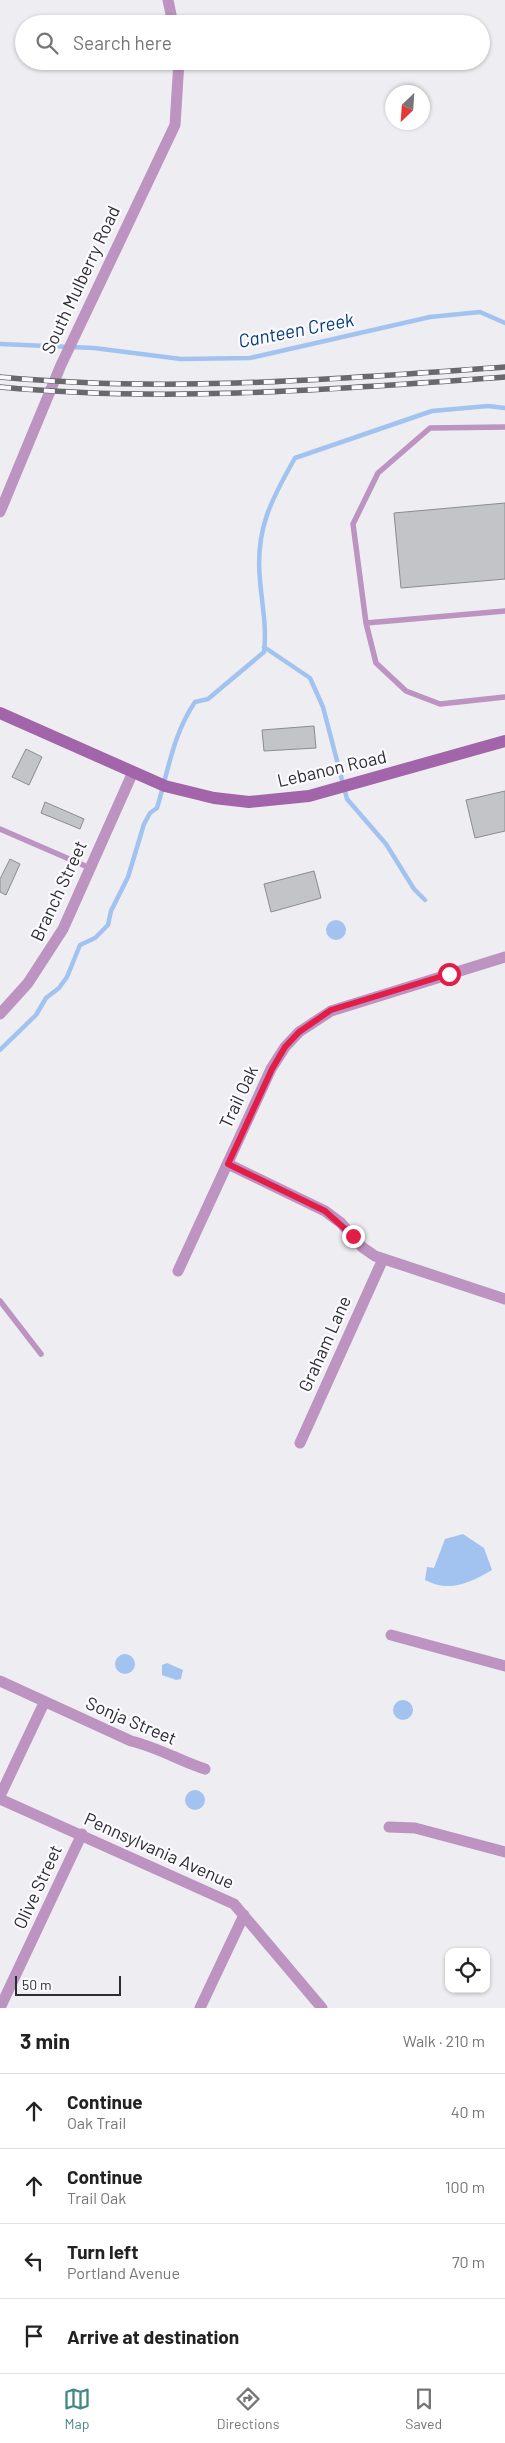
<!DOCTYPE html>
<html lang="en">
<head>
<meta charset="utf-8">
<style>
	body { margin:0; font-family:Barlow,sans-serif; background:#f2f2f2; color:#222 }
	.controls { position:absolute; right:15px; bottom:15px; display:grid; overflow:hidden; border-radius:10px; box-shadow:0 1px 4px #0004 }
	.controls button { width:45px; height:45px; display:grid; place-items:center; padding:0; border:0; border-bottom:1px solid #e0e0e0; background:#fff; color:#222; font:25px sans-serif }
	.compass { position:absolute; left:385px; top:85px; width:45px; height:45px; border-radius:50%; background:#fff; box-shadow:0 1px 4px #0004; rotate:205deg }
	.scale { position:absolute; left:15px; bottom:12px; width:106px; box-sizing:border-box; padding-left:5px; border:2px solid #2d2d2e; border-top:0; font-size:14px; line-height:18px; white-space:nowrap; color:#2d2d2e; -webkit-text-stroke:4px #fbfafe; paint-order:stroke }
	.stop { position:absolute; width:15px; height:15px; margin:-11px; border:4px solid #e11d48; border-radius:50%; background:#fff }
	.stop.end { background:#e11d48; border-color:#fff; box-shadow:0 1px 5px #0008 }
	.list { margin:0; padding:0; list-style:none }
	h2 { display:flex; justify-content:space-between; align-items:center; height:65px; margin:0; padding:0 20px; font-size:21px }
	h2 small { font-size:16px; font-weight:400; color:#767676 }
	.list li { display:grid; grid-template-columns:32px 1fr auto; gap:15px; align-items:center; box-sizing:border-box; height:75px; padding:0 20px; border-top:1px solid #e0e0e0 }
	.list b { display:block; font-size:19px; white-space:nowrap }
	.list p { margin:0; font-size:16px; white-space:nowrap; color:#767676 }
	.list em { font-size:16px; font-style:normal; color:#767676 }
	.icon { flex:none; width:28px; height:28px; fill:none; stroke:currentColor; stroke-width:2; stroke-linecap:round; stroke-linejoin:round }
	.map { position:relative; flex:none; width:505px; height:2008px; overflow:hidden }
	.search { position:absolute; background:#fff; box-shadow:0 1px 4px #0004; left:15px; right:15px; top:15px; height:55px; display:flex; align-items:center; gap:12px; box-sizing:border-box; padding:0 18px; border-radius:28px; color:#767676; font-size:19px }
	.sheet { height:365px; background:#fff }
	nav { display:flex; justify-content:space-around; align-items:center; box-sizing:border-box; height:70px; border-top:1px solid #e0e0e0; background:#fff; font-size:14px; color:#767676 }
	nav a { display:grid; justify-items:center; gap:2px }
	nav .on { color:#428984 }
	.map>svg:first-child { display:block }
	.water { fill:#a2c3f0 }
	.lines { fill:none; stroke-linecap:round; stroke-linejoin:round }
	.stream { stroke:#a2c3f0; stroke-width:4.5 }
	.building { fill:#c3c4c8; stroke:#8b8c8f }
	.lane { stroke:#bd93c1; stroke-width:5.5 }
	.street { stroke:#bd93c1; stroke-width:11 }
	.secondary { stroke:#a365aa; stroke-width:12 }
	.rail-casing { stroke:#69696b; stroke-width:5.5 }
	.rail { stroke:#fbfafe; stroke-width:4; stroke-dasharray:11; stroke-linecap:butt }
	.route { stroke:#e11d48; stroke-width:6 }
	.labels { text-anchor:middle; stroke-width:4.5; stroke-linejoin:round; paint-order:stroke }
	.street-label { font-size:18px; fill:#2d2d2e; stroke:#fbfafe }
	.water-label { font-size:19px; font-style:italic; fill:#033b7b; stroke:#fbfafe }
</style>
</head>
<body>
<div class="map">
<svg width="505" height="2008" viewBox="0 0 505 2008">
	<rect width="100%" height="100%" fill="#eeedf1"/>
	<path class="water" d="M326 930a10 10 0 1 1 20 0a10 10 0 1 1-20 0Z
		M463,1534L484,1548L492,1570C469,1583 450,1593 425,1580L427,1567L434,1568L445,1539Z
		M115 1664a10 10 0 1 1 20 0a10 10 0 1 1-20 0Z
		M167,1663L183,1670L181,1679L176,1680L162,1675V1665Z
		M393 1710a10 10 0 1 1 20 0a10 10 0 1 1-20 0Z
		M185 1800a10 10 0 1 1 20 0a10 10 0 1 1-20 0Z"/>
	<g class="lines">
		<path class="stream" d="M0,344L94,348L181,359L250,358L430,317L480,312L505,323
			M264,647L310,678L323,707L347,799L386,844L414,889L425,900
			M0,1050L36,1015L46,998L59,988L67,977L80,945L95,938L108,925L111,911L128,877L144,824L150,813L157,808C168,772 173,734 195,702L208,699L264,652C267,627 262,605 260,580C255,530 271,500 295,458L432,411L488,406L505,408"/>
	</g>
	<path class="building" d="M505,503V579L401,588L394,513Z
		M314,726L316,748L264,751L262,730Z
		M26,749L42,757L29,785L12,777Z
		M505,791V831L475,838L466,800Z
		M45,802L84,819L80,829L41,813Z
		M10,859L20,864L6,895L0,892V879Z
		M314,871L321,898L271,912L264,884Z"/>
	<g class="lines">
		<path class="lane" d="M505,427L430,428L378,473L353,524L366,623L505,611
			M366,623L376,663L406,691L440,704L505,697
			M0,829L90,868
			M0,1301L41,1354"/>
		<path class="street" d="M168,0L173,24
			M0,512L61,365L175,125L179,61
			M0,1014L28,983L63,929L133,772
			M228,1164L325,1211L341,1223L362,1247L375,1256L505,1299
			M178,1271L271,1069L285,1047L299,1032L331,1011L505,957
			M300,1443L383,1259
			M391,1635L505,1666
			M0,1681L131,1741C157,1747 180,1761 205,1769
			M0,1796L44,1703
			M0,1799L234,1904L322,2008
			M389,1827L415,1828L505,1852
			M0,2008L82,1834
			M200,2008L244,1915"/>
		<path class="secondary" d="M0,713L165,786L214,798L249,802L309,796L505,741"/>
		<g class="rail-casing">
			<path id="rail" d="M0,377C168,393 337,379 505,367
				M0,387C168,403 337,389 505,377"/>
		</g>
		<use href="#rail" class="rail"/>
	</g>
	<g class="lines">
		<path class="route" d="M353,1236L325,1211L228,1164L272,1069L285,1047L299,1032L331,1010L449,974"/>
	</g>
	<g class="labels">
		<g class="street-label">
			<text transform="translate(81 280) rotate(-65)" y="6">South Mulberry Road</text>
			<text transform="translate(332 769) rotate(-13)" y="6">Lebanon Road</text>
			<text transform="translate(59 891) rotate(-65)" y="6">Branch Street</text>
			<text transform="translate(239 1097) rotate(-65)" y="6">Trail Oak</text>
			<text transform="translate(325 1344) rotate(-66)" y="6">Graham Lane</text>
			<text transform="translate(131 1721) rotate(23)" y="6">Sonja Street</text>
			<text transform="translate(159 1851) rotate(24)" y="6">Pennsylvania Avenue</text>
			<text transform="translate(38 1887) rotate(-65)" y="6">Olive Street</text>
		</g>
		<g class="water-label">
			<text transform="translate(296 330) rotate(-11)" y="7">Canteen Creek</text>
		</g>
	</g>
</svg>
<div class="controls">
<button><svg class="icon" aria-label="locate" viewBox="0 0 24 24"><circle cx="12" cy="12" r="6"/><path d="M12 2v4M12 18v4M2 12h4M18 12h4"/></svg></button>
</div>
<svg class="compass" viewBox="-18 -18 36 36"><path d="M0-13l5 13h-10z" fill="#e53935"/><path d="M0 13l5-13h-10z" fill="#767676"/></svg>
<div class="scale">50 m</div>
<div class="stop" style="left:449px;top:974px"></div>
<div class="stop end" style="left:353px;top:1236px"></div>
<div class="search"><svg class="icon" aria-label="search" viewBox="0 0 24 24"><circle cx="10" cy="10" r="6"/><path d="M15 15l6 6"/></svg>Search here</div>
</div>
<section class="sheet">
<h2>3 min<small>Walk · 210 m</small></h2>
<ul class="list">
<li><svg class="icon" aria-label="ahead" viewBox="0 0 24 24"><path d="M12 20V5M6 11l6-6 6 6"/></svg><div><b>Continue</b><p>Oak Trail</p></div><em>40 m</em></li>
<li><svg class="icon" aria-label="ahead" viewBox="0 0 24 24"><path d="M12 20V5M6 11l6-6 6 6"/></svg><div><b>Continue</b><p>Trail Oak</p></div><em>100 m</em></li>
<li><svg class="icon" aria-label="left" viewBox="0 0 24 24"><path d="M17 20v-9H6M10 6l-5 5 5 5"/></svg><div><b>Turn left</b><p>Portland Avenue</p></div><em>70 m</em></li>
<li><svg class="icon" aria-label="arrive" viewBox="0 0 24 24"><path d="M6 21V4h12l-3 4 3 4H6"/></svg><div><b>Arrive at destination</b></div></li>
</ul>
</section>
<nav>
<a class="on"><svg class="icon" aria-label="map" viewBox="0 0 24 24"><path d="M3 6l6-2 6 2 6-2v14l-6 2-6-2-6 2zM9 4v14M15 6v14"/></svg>Map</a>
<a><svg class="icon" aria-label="directions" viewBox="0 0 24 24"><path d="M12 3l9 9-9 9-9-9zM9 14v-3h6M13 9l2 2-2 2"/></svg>Directions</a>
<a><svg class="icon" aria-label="saved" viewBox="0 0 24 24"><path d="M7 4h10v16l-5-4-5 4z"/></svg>Saved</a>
</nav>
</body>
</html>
